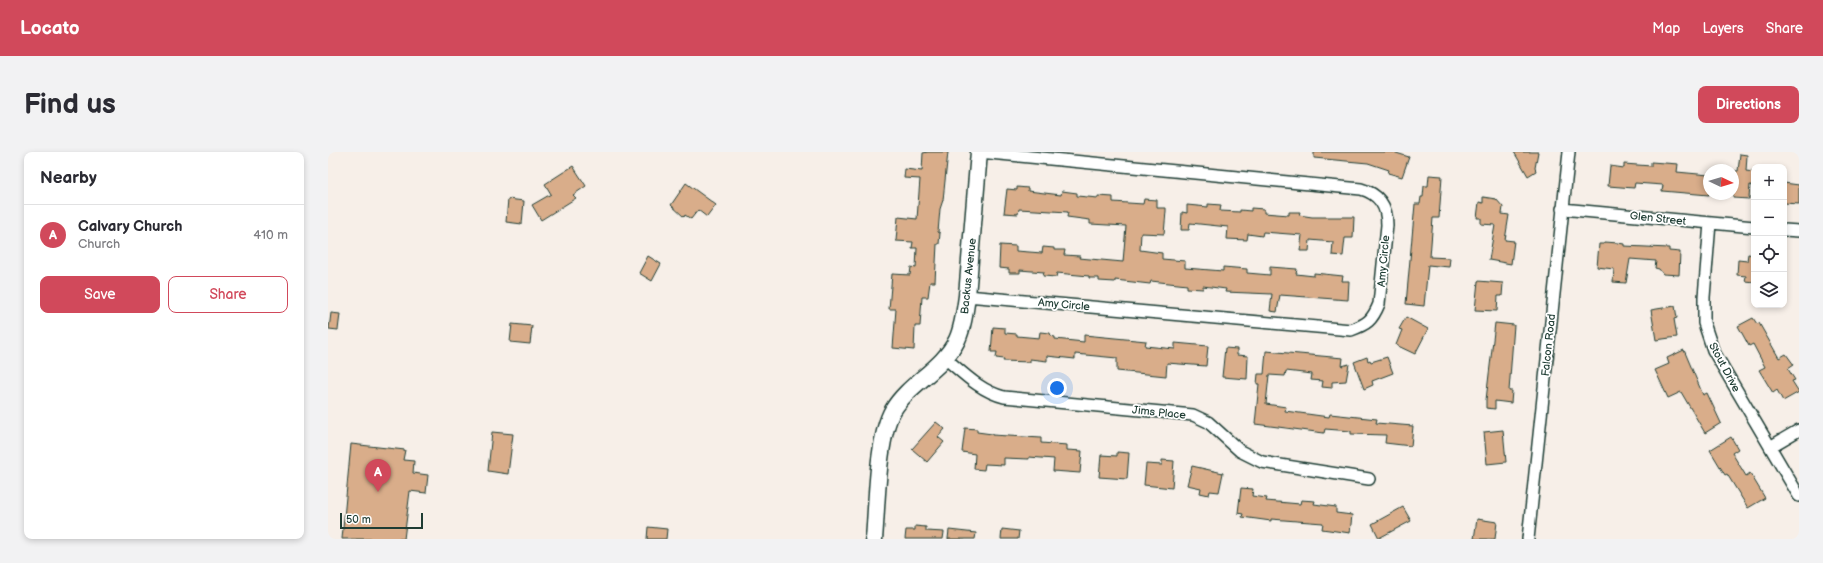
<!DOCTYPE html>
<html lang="en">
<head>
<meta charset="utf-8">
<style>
	body { margin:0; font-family:"Balsamiq Sans",sans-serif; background:#f2f2f3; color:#2b2b33 }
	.controls { position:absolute; right:12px; top:12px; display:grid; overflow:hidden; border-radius:8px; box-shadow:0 2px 6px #0003 }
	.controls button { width:36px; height:36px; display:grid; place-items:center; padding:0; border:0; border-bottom:1px solid #e1e1e2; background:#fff; color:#2b2b33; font:20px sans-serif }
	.compass { position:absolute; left:1375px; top:12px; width:36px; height:36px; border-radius:50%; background:#fff; box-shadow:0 2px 6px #0003; rotate:94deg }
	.scale { position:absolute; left:12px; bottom:10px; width:83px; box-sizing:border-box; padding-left:4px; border:2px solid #1f3d34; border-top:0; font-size:11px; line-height:14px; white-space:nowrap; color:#1f3d34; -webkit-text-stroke:3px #fff; paint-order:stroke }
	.you { position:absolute; left:729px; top:236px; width:14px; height:14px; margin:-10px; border:3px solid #fff; border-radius:50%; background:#1a73e8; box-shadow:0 0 0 6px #1a73e833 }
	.badge { display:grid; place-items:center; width:26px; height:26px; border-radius:50%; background:#d1495b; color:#fff; font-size:13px; font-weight:700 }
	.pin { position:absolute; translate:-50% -33px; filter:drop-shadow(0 1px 2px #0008) }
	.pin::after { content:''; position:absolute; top:21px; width:14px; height:12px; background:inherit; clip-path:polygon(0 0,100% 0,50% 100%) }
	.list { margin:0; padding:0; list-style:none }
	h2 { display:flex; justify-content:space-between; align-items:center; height:52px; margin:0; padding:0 16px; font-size:17px }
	h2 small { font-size:13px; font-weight:400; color:#7c7c81 }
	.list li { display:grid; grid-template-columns:26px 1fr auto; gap:12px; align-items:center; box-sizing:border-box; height:60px; padding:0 16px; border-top:1px solid #e1e1e2 }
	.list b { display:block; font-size:15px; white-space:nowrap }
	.list p { margin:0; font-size:13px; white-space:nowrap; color:#7c7c81 }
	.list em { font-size:13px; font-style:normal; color:#7c7c81 }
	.actions { display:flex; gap:8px; padding:12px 16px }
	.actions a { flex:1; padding:9px 0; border:1px solid #d1495b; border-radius:8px; text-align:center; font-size:14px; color:#d1495b }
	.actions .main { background:#d1495b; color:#fff }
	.icon { flex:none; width:22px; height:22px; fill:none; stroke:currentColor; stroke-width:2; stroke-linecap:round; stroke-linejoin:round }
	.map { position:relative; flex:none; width:1471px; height:387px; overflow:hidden; border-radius:8px }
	header { display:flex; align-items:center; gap:24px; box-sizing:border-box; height:56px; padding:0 20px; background:#d1495b; color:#fff }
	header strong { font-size:19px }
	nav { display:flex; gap:22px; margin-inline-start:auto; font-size:14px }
	.intro { display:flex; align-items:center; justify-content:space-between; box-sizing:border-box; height:96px; padding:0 24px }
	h1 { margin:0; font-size:28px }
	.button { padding:10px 18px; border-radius:8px; background:#d1495b; color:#fff; font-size:14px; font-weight:700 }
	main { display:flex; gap:24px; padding:0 24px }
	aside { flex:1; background:#fff; border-radius:8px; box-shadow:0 2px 6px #0003 }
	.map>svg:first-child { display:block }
	.building { fill:#d9ad8a; stroke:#1f3d34 }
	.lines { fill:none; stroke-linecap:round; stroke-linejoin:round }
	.street-casing { stroke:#1f3d34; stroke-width:14 }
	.secondary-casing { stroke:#1f3d34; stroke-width:19 }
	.street { stroke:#fff; stroke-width:11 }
	.secondary { stroke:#fff; stroke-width:16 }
	.labels { text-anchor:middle; stroke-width:3.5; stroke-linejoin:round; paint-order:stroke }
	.street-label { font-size:11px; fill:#1f3d34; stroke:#fff }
</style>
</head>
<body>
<header>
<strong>Locato</strong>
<nav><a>Map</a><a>Layers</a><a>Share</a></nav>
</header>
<div class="intro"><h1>Find us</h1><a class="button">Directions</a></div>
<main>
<aside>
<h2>Nearby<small></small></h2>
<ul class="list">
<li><span class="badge">A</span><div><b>Calvary Church</b><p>Church</p></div><em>410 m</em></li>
</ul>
<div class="actions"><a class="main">Save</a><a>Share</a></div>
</aside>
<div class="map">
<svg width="1471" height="387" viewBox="0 0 1471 387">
	<rect width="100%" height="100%" fill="#f7efe8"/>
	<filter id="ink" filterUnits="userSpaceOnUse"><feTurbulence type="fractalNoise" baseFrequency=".025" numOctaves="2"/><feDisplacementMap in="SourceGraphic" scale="8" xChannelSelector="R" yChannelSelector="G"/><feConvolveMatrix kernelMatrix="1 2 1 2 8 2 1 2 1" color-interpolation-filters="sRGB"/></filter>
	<g filter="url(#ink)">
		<path class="building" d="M600,0H620L615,48L612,57L610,80L612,81L611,92H609L607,130H602L600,145H594L592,174H587L586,198L565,196L568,157H561L564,122L582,123L583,115L588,116L589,96H584L585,90L568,89L570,65L589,67L592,27L576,26L577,17L594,19L595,1Z
			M986,0H1065L1081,5L1074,25L1060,21L1061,18L1040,11L986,6Z
			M1186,0H1210L1207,16L1208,19L1200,24Z
			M1412,2L1419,3L1418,19L1426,20V34L1422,33L1421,47L1405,46V19H1410Z
			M1323,10L1350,12L1349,20L1381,23V43L1334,39L1335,33L1307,31L1306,36L1280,34L1282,14L1296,16V12L1323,14Z
			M245,14L258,34L245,43L248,46L213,68L204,53L223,42L217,32Z
			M1101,23L1114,24L1111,66H1105L1102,105L1122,106L1121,115L1100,113L1096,154L1078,152L1087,52H1092L1093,45H1095L1096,34H1100Z
			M358,31L388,53L379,65L370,58L363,67L357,63L356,65L343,53Z
			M1456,31L1471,33V52L1456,51Z
			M689,35L700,36V39L733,43L734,39L749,41V44L770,46V44L785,45V50L815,52L816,47L829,48V56H838V59L836,82L813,81L812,98L834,101V107L857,109V116L895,119V115L919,117V121L942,123V115L969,117L968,122L986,124V121L1015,124L1014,129H1021L1020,148L952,143L949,160L942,159L944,142L897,140L898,137L875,134V137L859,136V133L823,129L822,132L787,128V130L771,129V126H761V124L729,121L728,125L715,124L716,120L692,118V121H681V117L671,116L672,93L688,94V99L714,101L715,95L726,96V98H737L736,103L752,104L751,106L795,110L798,74L762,72V68L739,65L740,60L691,57L690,62L676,61L679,37L689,38Z
			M1155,45L1168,47L1175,55L1174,62L1181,63L1177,88L1186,89L1183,112L1161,108L1167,73L1153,72V66H1149L1151,50L1155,51Z
			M180,47L196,49L194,72L178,70Z
			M880,52L893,53L892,59L912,60V58L923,59V56L936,57V61L961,63V60H972L971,63L984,65H1026L1025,86H1017L1015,104L1004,103L1005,90L982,88L981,99H972L974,83L935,80L934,84L920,82L919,88L899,87L900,75L862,71L861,78H853L854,60L859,61V53L880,55Z
			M1277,90L1290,91L1296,92V94L1341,96V99L1352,100L1351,123L1335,122L1331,117L1327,116L1328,109L1302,107L1298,131L1285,130L1286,117L1269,115L1271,92H1276Z
			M1420,102L1426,103V130L1417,129L1418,124L1409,123L1410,108L1419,109Z
			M320,104L333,112L324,129L311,121Z
			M1150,129L1175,131L1174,144H1170L1169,159L1147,158Z
			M1347,154L1349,166L1346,167L1349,185L1328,188L1323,158Z
			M3,161L12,162L10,178L1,177Z
			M1078,165L1100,177L1087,202L1068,193L1074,178L1071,177Z
			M1425,166L1429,172L1431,171L1451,206L1458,202L1466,213L1460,217L1467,228L1464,229L1471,240L1455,249L1449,238L1445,241L1431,218L1437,215L1425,192L1421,194L1410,174Z
			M1167,171L1186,173L1181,239H1184L1183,251L1167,249V257L1158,256V248Z
			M184,172L204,174L202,192L182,190Z
			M665,175L677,176V181L689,182V184L711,186L712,180L722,181L723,184L727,185V187L756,190V183L818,189L817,194L847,197V191L880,194L878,214L839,211L838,224L789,219V206L747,202V207L719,204V209L702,207V210L675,209L676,207L668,206L669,200H663Z
			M897,196L909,197V203L920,204L919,227L894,225Z
			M1356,198L1375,243L1379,241L1393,271L1377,281L1353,240L1340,246L1327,218L1341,212L1339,206Z
			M938,199L1015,206L1014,214L1021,212L1018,229L1004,230V236L994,235L995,229L983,228L984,222L958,219L957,224L941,223L938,252L958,255L957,259L1001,265L1002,262L1049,267L1048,271L1085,274L1083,294L1057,291L1058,283L1023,282V279L997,277L996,281L927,272L931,232H929L930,222H936Z
			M1039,205L1040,209L1042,208L1043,210L1059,205L1065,221L1044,229L1045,233L1036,237L1026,210Z
			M608,270L617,277L610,285L616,290L599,310L584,297Z
			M637,276L649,277V280L664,282V283L713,286V291L739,293V298L754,299L752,321L725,319L726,307L701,305V307L676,306V313L657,312L656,318L646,317L647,302L634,300Z
			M1175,278L1178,310L1159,312L1156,280Z
			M164,280L185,282L180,322L160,319Z
			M1403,285L1410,297L1404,301L1418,324L1422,321L1437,346L1420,356L1399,322L1397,323L1382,298Z
			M23,292L77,298L75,308L86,309L85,321L100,323L98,341L82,339L76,387H14Z
			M789,300L801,301L799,327L771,325L773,303L789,304Z
			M834,308L846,309L844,336L816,333L818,312L834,313Z
			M864,314L895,321L891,340L882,339L881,343L872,341L873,336L859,333Z
			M913,336L925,337L924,344L939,346L938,349L972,352L973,348L987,349L986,352L1008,355V361L1024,363L1022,381L994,377L995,371L943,367V369L914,365L915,362L910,361Z
			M1075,355L1083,369L1051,386L1044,372Z
			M1149,367L1169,370L1167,387H1146Z
			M587,374L598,375V379L616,380L615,387H577L578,378H587Z
			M320,375L339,377L338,387H319Z
			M674,377L691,379L690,387H673Z
			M621,378L648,381L647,387H620Z"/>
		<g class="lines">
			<g class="street-casing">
				<path id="street" d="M1234,57L1426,75
					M1382,71L1376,145V171L1385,198L1471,344
					M1456,78L1471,79
					M639,144L1023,178C1039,172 1044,169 1051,152L1059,73C1059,54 1051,42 1033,37L651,0
					M617,206C635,221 652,239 676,245L865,263L880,270L912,299L934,310L1041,327
					M1442,295L1471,278
					M1200,387L1241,0"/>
			</g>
			<g class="secondary-casing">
				<path id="secondary" d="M546,387C549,354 549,285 565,258C581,231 615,217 629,188C635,175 637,159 639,144L651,0"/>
			</g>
			<use href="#street" class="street"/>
			<use href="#secondary" class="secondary"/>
		</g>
	</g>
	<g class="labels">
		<g class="street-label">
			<text transform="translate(1330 66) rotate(6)" y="4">Glen Street</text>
			<text transform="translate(1055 109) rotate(-85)" y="4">Amy Circle</text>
			<text transform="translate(640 124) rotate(-84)" y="4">Backus Avenue</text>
			<text transform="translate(736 152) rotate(5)" y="4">Amy Circle</text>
			<text transform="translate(1220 193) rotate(-84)" y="4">Falcon Road</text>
			<text transform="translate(1397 215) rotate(62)" y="4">Stout Drive</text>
			<text transform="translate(831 260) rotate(6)" y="4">Jims Place</text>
		</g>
	</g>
</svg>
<div class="controls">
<button>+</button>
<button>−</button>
<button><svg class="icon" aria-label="locate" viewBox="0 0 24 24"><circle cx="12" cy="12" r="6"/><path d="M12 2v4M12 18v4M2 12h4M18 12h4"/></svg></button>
<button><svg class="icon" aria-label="layers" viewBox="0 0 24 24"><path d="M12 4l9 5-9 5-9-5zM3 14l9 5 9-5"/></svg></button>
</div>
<svg class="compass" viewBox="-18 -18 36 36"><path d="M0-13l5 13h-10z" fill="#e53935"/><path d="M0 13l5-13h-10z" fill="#7c7c81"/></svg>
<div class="scale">50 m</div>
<div class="you"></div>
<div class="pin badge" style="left:50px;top:340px">A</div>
</div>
</main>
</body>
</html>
